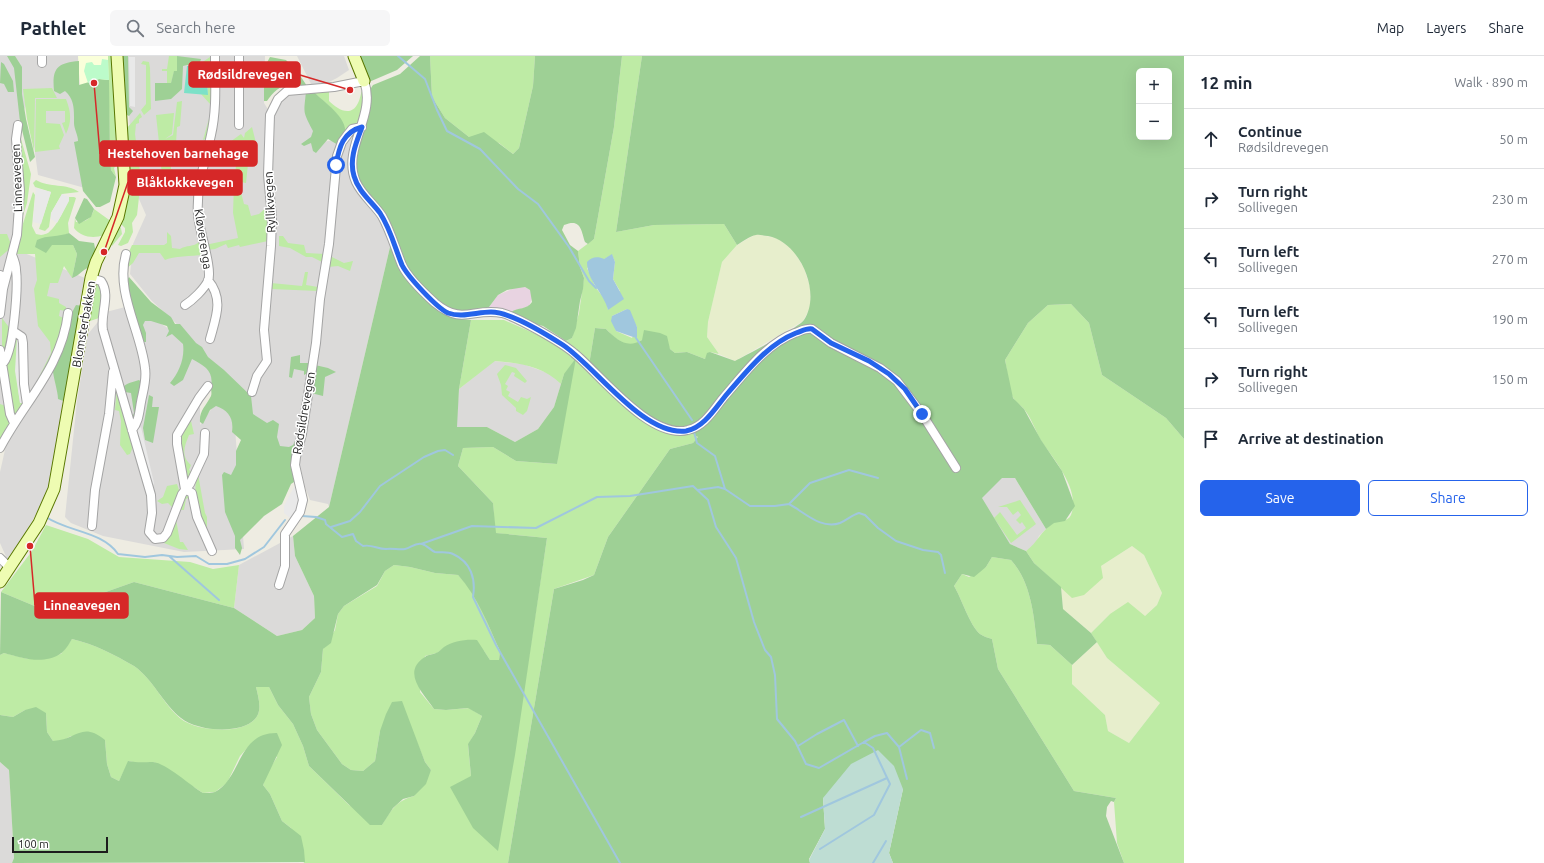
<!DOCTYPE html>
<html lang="en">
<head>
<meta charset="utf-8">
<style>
	body { margin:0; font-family:Ubuntu,sans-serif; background:#f6f6f7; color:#1f2937 }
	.controls { position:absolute; right:12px; top:12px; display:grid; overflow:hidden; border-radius:6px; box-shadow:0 4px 16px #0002 }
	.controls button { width:36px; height:36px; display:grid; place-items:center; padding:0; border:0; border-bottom:1px solid #e0e1e3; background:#fff; color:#1f2937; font:20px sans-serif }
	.scale { position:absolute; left:12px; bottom:10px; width:96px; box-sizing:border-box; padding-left:4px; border:2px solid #1d1d1d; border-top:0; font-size:11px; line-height:14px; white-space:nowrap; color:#1d1d1d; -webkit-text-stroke:3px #fff; paint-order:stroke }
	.stop { position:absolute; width:12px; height:12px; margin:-9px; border:3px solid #2563eb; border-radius:50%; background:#fff }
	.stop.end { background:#2563eb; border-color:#fff; box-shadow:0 1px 4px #0008 }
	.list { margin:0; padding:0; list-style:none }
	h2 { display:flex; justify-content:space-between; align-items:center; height:52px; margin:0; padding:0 16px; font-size:17px }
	h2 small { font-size:13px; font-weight:400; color:#747a83 }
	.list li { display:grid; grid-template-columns:26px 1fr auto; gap:12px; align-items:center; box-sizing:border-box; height:60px; padding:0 16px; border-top:1px solid #e0e1e3 }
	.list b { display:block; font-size:15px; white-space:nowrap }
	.list p { margin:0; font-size:13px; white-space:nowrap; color:#747a83 }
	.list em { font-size:13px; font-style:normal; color:#747a83 }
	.actions { display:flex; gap:8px; padding:12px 16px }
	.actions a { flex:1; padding:9px 0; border:1px solid #2563eb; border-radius:6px; text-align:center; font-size:14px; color:#2563eb }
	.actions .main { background:#2563eb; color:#fff }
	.icon { flex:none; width:22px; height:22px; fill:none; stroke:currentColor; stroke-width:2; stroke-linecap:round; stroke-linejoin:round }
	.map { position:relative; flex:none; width:1184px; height:807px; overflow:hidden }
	header { display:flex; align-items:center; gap:24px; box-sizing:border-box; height:56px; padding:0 20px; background:#fff; border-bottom:1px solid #e0e1e3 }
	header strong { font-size:19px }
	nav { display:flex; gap:22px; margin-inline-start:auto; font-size:14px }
	.search { width:280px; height:36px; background:#f6f6f7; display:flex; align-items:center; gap:10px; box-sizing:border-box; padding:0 14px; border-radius:6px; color:#747a83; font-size:15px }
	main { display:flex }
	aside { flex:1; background:#fff }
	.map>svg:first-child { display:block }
	.residential { fill:#dbdad9 }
	.industrial { fill:#e8d3e1 }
	.education { fill:#faffda }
	.farmland { fill:#e7eecc }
	.grass { fill:#beeba5; fill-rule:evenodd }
	.forest { fill:#9ed095; fill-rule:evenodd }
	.wetland { fill:#beddd3 }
	.park { fill:#bcfbca }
	.pitch { fill:#7ce1c8 }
	.parking { fill:#e9e9e9 }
	.water { fill:#a0c7de }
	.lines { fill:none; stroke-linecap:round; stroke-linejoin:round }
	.stream { stroke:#a0c7de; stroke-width:2 }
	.street-casing { stroke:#a4a4a4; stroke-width:10 }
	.secondary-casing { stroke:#597700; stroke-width:13 }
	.street { stroke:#fff; stroke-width:8 }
	.secondary { stroke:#eefcb2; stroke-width:11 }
	.route { stroke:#2563eb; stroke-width:5 }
	.labels { text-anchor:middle; stroke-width:3; stroke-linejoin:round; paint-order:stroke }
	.street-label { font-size:12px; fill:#1d1d1d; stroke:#fff }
	.leader { fill:none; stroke:#d62828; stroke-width:1.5 }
	.callout-dot { fill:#d62828; stroke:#fff; stroke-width:1.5 }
	.callout { fill:#d62828; stroke:#d62828; stroke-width:1.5 }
	.callout-label { font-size:13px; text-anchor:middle; font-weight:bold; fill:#fff }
</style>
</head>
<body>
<header>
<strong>Pathlet</strong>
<div class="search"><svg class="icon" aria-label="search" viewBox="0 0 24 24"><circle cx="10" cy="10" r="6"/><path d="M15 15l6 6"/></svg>Search here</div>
<nav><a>Map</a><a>Layers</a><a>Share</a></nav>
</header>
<main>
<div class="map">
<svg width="1184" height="807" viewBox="0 0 1184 807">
	<rect width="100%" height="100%" fill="#eeece2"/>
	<path class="residential" d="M0,0H109L112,33L85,132L38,119L28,45L14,75L17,194L85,222L64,318L62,365L49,433L28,473L8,505L0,487V416L7,385L0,377Z
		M125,0H265L264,47L269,55L290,38L312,30L297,0H344L349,14L337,22L307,37L315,87L355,81L363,143L385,172L391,187L329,451L328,448L310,444L300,419L233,345L244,493L184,496L103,480L71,467L65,461L77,345L88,278L106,256L133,249L172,275L218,324L200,350V369L229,328L181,272L151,244L130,218L133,188L146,159L139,143L130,73Z
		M494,305L523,308L553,319L561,328L554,351L538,373L515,386L487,371H456L459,333Z
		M1002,421L1015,422L1046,473L1039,480L1035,489L1026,495L1010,488L981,442Z
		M293,480L295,500L314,540L315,562L302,574L277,580L234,552L239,509Z
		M0,706L9,714L14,802L12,807H0Z"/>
	<path class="industrial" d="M517,231H525L530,234L533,240L529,250L511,256L489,251L498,239Z"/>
	<path class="education" d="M78,0H108L111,47L81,50Z"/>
	<path class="farmland" d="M756,178L777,182L793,194L804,212L810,231L811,250L803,265L735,305L719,298L707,281L708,266L722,206L737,189Z
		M1132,490L1144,499L1162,537L1157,549L1145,560L1110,558L1091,577L1063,553L1061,531L1094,504L1101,510Z
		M1097,586L1107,602L1160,647L1129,687L1108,675L1105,659L1072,628V609Z"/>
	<path class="grass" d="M108,0H111L115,59L116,110L114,112L116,121L111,114L110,100Z
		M169,0H177V15L174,16L171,27H167V15H162V13H167Z
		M430,0H535L533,30L519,92L513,98L499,87L469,81L445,62L432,41Z
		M622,0H642L616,176L654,169L724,168L737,189L722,206L708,266L707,281L719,298L710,296L705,303L687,296L675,297L670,293L667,287L642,284L635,288H625L615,282L606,273L595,272L589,309L566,285L572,282L579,257L584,222L580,211L578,195L594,183L614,71ZM612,199L615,206L613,223L620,235L608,254L606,245L596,232L587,212ZM627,253L637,271L632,282L616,275L612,260Z
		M210,1L213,5L212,57L207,82L203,84L210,59V48L201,38H208L206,10L201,7Z
		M143,5L149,6L150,12L151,53L144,59L141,54L146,48V9L141,8Z
		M52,32L57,42H35L34,95L27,63L23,33Z
		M364,32L361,63L345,77C342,56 325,48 312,34L329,35V45C337,53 351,62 358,47C361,42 360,36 364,32Z
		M36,43H66C71,56 72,65 66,78L62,67L65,66V55H46V67L60,68L64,79L59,90L60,93L35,96Z
		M182,45L180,70L177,71L175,104L171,105V113L182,116L173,124L169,120L166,107L169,120L174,127L164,137L163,135L168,128L162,117L160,104L164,105L161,97L165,96H160L156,59L174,57L172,78L165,83L173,79L177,46Z
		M140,57L142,61L139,63V67L136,68L135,78L141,123L137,159L132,167L133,176L128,187L121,190L118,189L125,176V172L120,167L119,170L121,172L122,178L112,190L111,187L127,146L129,128L127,72Z
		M252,71L256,87L252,91L251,107L248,108L246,127L235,125L236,108L243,107L244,90H231L228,99L223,91L241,78L244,82L245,77Z
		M19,76L31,118L27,147L20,169Z
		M36,124C49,132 67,127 79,136L62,138L51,157L49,171L45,175L39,173L51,136L35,131L33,127Z
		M234,128L239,129L244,148L248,149L251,160L259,158L269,149L268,185L240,191L239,189L228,192L226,188L215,193L207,194L205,189L238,182L233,157Z
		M33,136L35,139L32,170L36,178L41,179C45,178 48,178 50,175C56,171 68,148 69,141H74L76,142L68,167L69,177L61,181H50L52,189H73L77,198L72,222L64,210L58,227H50L47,240L59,243V247L66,251V255L60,254L59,260L66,263L62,283L29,341L51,297L50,286L38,270L34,233L37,224L35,198H16L15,193Z
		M94,153L112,166L104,179C93,183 81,181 74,172L75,162L76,166C85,167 92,162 94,153Z
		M167,176L171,180L172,192L180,193C186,189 194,191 199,186L203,199C192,200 173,200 165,204L160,197H139L133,207L126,213L128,198L132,189H164L167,187Z
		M0,178H7L12,191L0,201Z
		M279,180H283L288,187L304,189L306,197L325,198L324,207L312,201H306L290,192L279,190Z
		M330,200L344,207L353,205L350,215L338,210L328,211Z
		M305,216H308L306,229L318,231V235L271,233V227L302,230Z
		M98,229L103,238L99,262L87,266L93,230Z
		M1071,248L1089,267L1102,319L1166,362L1184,383V807H1124L1117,787L1114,746L1116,742L1074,735L998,613L992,583C988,582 983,580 980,578C970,570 961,541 954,530L962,518L969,521L986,511L992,501L1011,504C1031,526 1034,560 1037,588L1050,589L1072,609V628L1105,659L1108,675L1129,687L1160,647L1107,602L1091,577L1110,558L1128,546L1145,560L1157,549L1162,537L1144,499L1132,490L1101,510L1103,522L1084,539L1072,542L1034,507L1026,495C1037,487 1041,475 1053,467C1059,463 1067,467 1071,459C1081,433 1053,403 1040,383C1035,373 1031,362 1024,353C1021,349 1016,347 1014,343C1009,336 1007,313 1005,304L1028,267L1048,249Z
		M2,262L11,274L7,300L2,293Z
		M471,264H504L545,282L576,302L618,345L643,365L661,374L677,379L691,377L698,381L693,387L670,393L608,481L594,519L554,533L508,807H304L291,772L282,765L270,738L263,729L267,717L277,701L256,685L250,689L240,700L227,727L215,736L203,737L154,706L141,708L129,705L119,725L111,721L107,708L105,684L71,680L62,685H53L47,676L46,657L25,654L13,661L0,659V599L4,597L28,603L61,598L72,583C94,588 115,599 134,610C153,623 163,648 181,663C196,675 242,679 255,663C263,655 258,640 256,631H269L278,649L293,668L303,690L309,710L349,749L382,769C392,753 396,745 414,740L431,714L425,706L416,684L380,675L375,705L363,715L351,714L342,708L317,674L311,658L309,641L321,616L323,593L335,574L338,558L344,550L377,530L385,515L394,509L410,511L435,517L458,519L468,530L478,545L500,595L499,605L490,604L484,595L445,591L437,597L425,600L420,636L434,653L446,654L469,652L482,660L475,677L468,689L471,720L513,705L547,482L495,477L493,447L458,410L463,392L493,391L516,405L557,408L564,318L561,328C543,310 519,307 495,305L459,333Z
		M18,279C16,303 16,323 20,347L23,345L24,346L14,363L4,309L15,281Z
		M505,309L516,312L527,325L525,327L514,320L515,317L512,316L505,328L508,330L506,334L510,336L508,340L518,346L521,341L527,343L531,341L527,355L523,359L516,355V352L502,339L501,329L497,318Z
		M117,332L133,391L130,398L127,399L120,389L121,365L119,355L115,354Z
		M0,348L6,350L10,368L0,386Z
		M194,358L191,365L194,378L189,379C185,389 180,400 191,409L189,414L192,416L188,426L179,382C186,376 188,365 194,358Z
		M198,418L205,457L207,461V475C199,458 191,437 198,418Z
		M177,428L180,437L173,452L168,447L162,448L157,445L163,441L167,430Z
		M185,439H188L190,441L186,443L184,454H179L176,463L180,486H183L188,494L179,493L164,487C176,473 174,454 185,439Z
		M1020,444L1036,468L1011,487L994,462L1000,456L1017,479L1026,472L1022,466L1020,468L1016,464L1021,459L1018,455L1013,459L1007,451H998Z
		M46,469L88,483L119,501L190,506L213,513L239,509L234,552L134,526L49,556L1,536L32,495Z"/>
	<path class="forest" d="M7,0H15L22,11V38L26,63L35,101L30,106L20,66L14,12Z
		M121,0H128L129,51L133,55L129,60L125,58Z
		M177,0L201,3L200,6L183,10L182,33L171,43L155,45V27H171L174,15H177Z
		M357,0H413L397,14L369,26Z
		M420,0H430L432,41L445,62L469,81L484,76L513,98L519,92L533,30L535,0H622L614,71L594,183L588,188L585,186C581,174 581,162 564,169L562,174L570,189L578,195L580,211L584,222L583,233L580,245L576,272L572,282L566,285L543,270L528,266L511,256C518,251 527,254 532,246L530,234L525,231L507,234L498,239L489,251L482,254L459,257L438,246L411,218L358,124L356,107L357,95L369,59L371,32L373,29L400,18Z
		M642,0H1184V383L1166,362L1102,319L1089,267L1071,248L1048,249L1028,267L1005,304L1013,342L1024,353L1041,384L1062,415L1075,450L1065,465L1054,467L1046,473L1015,422H1002L982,442L1010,488L1026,495L1034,507L1061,531L1063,553L1091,577L1097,586L1072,609L1050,589L1037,588C1034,560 1031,526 1011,504L992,501L986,511L974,521L962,518L954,530C961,541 970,570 980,578C983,580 988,582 992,583L998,613L1074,735L1116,742L1114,746L1111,745L1107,751L1106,760L1124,807H893L889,797L903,733L823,742L825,773L809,803L810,807H508L554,533L583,524L594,519L608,481L670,393L693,387L698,381L691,377L695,370L675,373L650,362L589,309L595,272L606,273C617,284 627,293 642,284L644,274L660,277L667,280L670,293L675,297L687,296L705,303L707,297L710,296L735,305C747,299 798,272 804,264C822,237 800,186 768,180C764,180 759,178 756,179C750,180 742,186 737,189L724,168L654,169L616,176ZM1139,15H1169V81H1139Z
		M270,1L286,4L299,18L307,30C302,32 299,29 294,29C282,27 273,36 267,45H264V12Z
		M79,5V29L99,23L109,24L110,100L111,114L116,121L110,146L100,151H96L83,135L74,86L78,85C78,79 74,73 74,67C74,54 75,44 65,35L60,38L54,35C52,13 56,7 79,5Z
		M1,6L4,8L13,25L14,36H8L4,28L0,27Z
		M312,34C321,44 348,61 345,77C344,81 340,85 338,89L328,83L316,97L313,95L311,87L304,90L301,88L311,81L313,75C302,54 304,58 306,35Z
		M84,142L87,143L94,153L91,161L79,168L75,162Z
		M69,177L79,185L94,187L96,197L90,211C83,213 79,220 72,222L77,198L73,189H52L46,197L35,191L37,184C47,179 59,181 69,177Z
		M391,187C404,213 421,251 452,261C458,263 465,263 471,264L459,333L457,371H487L515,386L538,373L554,351L564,318L576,302L557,408L516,405L493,391L463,392L458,410L493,447L496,477L547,482L515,699L498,795L473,772L450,731L471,720L468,688L475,677L482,660L468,652L446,654L434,653C423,637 401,616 425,601C428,598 433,599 436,597C439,596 441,593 444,591C453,585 466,583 477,584L490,604H499L500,595C488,569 478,541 458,519L435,517L410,511L394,509L385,515L377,529L344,550L338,558L331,587L323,593L321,616L309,641L311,658L317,674L342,708L351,714L363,715L375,705L380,675L386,658L392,646L402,645L425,706L431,714L426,728L414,740L403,743L393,752L382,769H370L309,710L303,690L293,668L278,649L269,631H256C258,640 263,655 255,663C241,679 196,675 181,662C163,648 153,623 134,610C115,599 94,588 72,583C69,588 65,595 60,598C43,609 22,602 4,597L0,599L1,536L49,556L134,526L234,552L277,580L302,574L315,562L314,540L295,500L293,480L329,451Z
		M129,221L151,246L171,261L175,268H180L196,287L202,291L208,301L224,314L251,340L253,358L267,367L273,364L279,368L277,381L280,390L289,391L293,389L296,383L298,385L297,424L291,428L282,448L264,460L240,484L242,492L240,499L235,492V480L225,456L222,419L224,416L231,419L236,409V395L241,384L232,376C234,362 228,354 216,350L210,354L203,368L200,366C199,355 206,350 211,340C212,337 211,335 211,331C214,315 205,310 192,303L183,324L174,330L170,327C179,317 185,302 183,288L172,278L166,281L169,275L167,270L151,265H145L143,269L146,277V286H142L126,226Z
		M76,249L83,250L66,346L58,343C58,335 52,318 53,312C55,299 69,261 76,249Z
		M300,299V307H310L309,316L304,319V315L294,313L292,322L289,321L291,301Z
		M315,309L328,312L336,316L325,321L323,340L311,337Z
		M139,324L141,326L137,364H131L134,357L131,337L125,336L122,333C125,327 133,326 139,324Z
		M149,339L153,341L152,351H159L153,387L145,384L143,372Z
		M36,651L46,657L47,676L53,685C77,684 81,665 105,684L107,708L111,721L119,725L128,705C139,707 144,706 153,706C166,707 191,730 203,737C207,737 212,737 215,736C241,723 238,676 277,677L282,689L263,729L270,738L282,765L301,780L304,794L305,806L12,807L14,802L9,714L0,706V659L13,661L25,654Z"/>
	<path class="wetland" d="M878,694L894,710L903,733L889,797L893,807H810L809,804L825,773L823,742L851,708Z"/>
	<path class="park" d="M102,3L108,4L109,24L99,23L88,27L84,15L86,7L92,6L94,9H101Z"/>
	<path class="pitch" d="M204,9L206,10L208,39L184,37L187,10Z"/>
	<path class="parking" d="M129,1H135V51L130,50Z
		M36,132L51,136L41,168L33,166Z
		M62,138L69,141V145L57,167L51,163V157Z
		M17,281L20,282L22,347H20L15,315Z
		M141,371L154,427L152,433L136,375Z
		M297,425L302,444L293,465L284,457V450Z"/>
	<path class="water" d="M612,198L615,206L613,223L624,243L608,254C604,237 587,225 587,206C591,201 598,200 604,203Z
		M627,253L630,254L637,271V281L636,282L616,275L611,265L612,260Z"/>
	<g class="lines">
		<path class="stream" d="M398,0L425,23L437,54L447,75L480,93L518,133L538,148L569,191L589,225L596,232
			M636,282L692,364
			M694,376L697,387L715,400L725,433
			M698,434L718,431L725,433L750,450H775L789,448C804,456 821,474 840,467C847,464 852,459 859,457L865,459L878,472L896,485L923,494L938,496L941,499L945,517
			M789,448L810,427L849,414L878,422
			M302,460L316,461L325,464L326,468L342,481L353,478L356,485L363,490C372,488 377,493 386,493C392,492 400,494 405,493C411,492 415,486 422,488C427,489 430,494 435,496C441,497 447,495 453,498C471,506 476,523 473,541L496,589L620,807
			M46,461C68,476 102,475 118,498L145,501L162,499L177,501L196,500L209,508H227L245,503L264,491L285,464
			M331,471L350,465L360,456L380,430L424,401L438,395L445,394L453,399
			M421,488L472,470L536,472L597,441L630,440L693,430L708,444L716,471L736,502L754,566L765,594L771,601L775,619L777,663L795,685L806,708L819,712L864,686L873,692L890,728L874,759L820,793
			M169,500L219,544
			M864,686L875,680L887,677L899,691L907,723
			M798,690L817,678L844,664L858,690
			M899,691L921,674L930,677L934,692
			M801,761L887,722
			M873,807L886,785"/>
		<g class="street-casing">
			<path id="street" d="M42,0V7
				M239,0V69
				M126,198C115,236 141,275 145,312C147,324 143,335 141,346C139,357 139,365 132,374
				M0,219L3,233L0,258
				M91,222L101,225C111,239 100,258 103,274L151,439L152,457L149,476L155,483L163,482L167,477L182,438L190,428L204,398L205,377
				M208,224C224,243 216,261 210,283
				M3,233L17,179L20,135L16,83L18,69
				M185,249C193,244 204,233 208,225C213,214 199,174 198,159C196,130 205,107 211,79C217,53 215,26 215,0
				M13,275L22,281L23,287L24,328L27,348
				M0,294L10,358L14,367
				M2,308C14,300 18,229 16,214C16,208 14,204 12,199
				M208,330L199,342L177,379V388L185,433L192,437L197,461L212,495
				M252,336L257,320L267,305L264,274L271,190L272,162L268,119L270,59L278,43L287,35L334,31L364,25C377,60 341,92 356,126C362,139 374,148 382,160C391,176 395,192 402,209C408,222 424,237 435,247C463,270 473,251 502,257C517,261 561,286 574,297C600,318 650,384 688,374C705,370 714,353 724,341C744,318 766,288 795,277C801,275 806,272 812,273L831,287L880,312L897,325L922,358L956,412
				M0,392C24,346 62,311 68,257
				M92,470L95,434L109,358L113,316
				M0,502L9,511
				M279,529L285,510V478L300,456L303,444L295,409L296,401L302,378L316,287L320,243L329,188L337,100L342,86L348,78L352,73L362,71"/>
		</g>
		<g class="secondary-casing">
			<path id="secondary" d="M354,0L364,25
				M0,526L39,467L54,433L91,222L96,206L118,161L125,129L117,0"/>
		</g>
		<use href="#street" class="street"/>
		<use href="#secondary" class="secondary"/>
	</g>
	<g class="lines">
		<path class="route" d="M336,109C339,91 343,76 362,71C356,87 349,103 354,120C358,135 371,145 380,157C391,174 395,192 402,209C408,221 437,252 448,257C462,262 477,256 491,256C511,256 546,278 563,289C596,311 643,380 686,375C704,372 716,351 727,338C747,315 768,288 796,277C802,275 807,272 812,273L831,287L869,305L889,318L905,333L922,358"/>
	</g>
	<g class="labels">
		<g class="street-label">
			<text transform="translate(17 122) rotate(-92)" y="4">Linneavegen</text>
			<text transform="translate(270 146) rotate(-93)" y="4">Ryllikvegen</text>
			<text transform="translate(203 183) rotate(81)" y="4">Kløverenga</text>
			<text transform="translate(84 268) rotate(-80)" y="4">Blomsterbakken</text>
			<text transform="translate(304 357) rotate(-80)" y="4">Rødsildrevegen</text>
		</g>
	</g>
	<path class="leader" d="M350 34L300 19M94 27L100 98M104 196L128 126M30 490L35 549"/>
	<g class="callout-dot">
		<circle cx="350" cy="34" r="4"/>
		<circle cx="94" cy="27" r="4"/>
		<circle cx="104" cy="196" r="4"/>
		<circle cx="30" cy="490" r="4"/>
	</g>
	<g class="callout">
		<rect x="189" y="6" width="111" height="25" rx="4"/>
		<rect x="100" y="85" width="157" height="25" rx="4"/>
		<rect x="128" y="114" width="114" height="25" rx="4"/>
		<rect x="35" y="537" width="93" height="25" rx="4"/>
	</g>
	<g class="callout-label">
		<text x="245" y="23">Rødsildrevegen</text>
		<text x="178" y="102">Hestehoven barnehage</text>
		<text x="185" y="131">Blåklokkevegen</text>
		<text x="82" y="554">Linneavegen</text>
	</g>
</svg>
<div class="controls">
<button>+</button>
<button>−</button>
</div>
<div class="scale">100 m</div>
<div class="stop" style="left:336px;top:109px"></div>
<div class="stop end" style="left:922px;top:358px"></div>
</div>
<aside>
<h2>12 min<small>Walk · 890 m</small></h2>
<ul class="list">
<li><svg class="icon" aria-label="ahead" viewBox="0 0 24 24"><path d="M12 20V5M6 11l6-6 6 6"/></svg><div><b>Continue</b><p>Rødsildrevegen</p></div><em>50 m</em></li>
<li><svg class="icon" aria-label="right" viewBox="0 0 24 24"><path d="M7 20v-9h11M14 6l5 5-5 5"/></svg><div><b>Turn right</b><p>Sollivegen</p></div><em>230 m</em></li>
<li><svg class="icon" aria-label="left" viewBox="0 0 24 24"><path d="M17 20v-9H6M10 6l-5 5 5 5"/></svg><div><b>Turn left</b><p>Sollivegen</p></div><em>270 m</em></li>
<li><svg class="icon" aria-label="left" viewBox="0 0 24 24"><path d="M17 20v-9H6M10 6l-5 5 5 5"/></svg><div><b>Turn left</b><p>Sollivegen</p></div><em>190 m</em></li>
<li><svg class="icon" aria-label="right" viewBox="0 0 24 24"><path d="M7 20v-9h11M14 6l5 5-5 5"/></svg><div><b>Turn right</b><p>Sollivegen</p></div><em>150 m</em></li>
<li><svg class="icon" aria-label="arrive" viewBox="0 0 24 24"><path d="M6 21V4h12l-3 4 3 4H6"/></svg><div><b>Arrive at destination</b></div></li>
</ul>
<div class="actions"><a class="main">Save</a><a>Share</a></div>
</aside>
</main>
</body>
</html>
